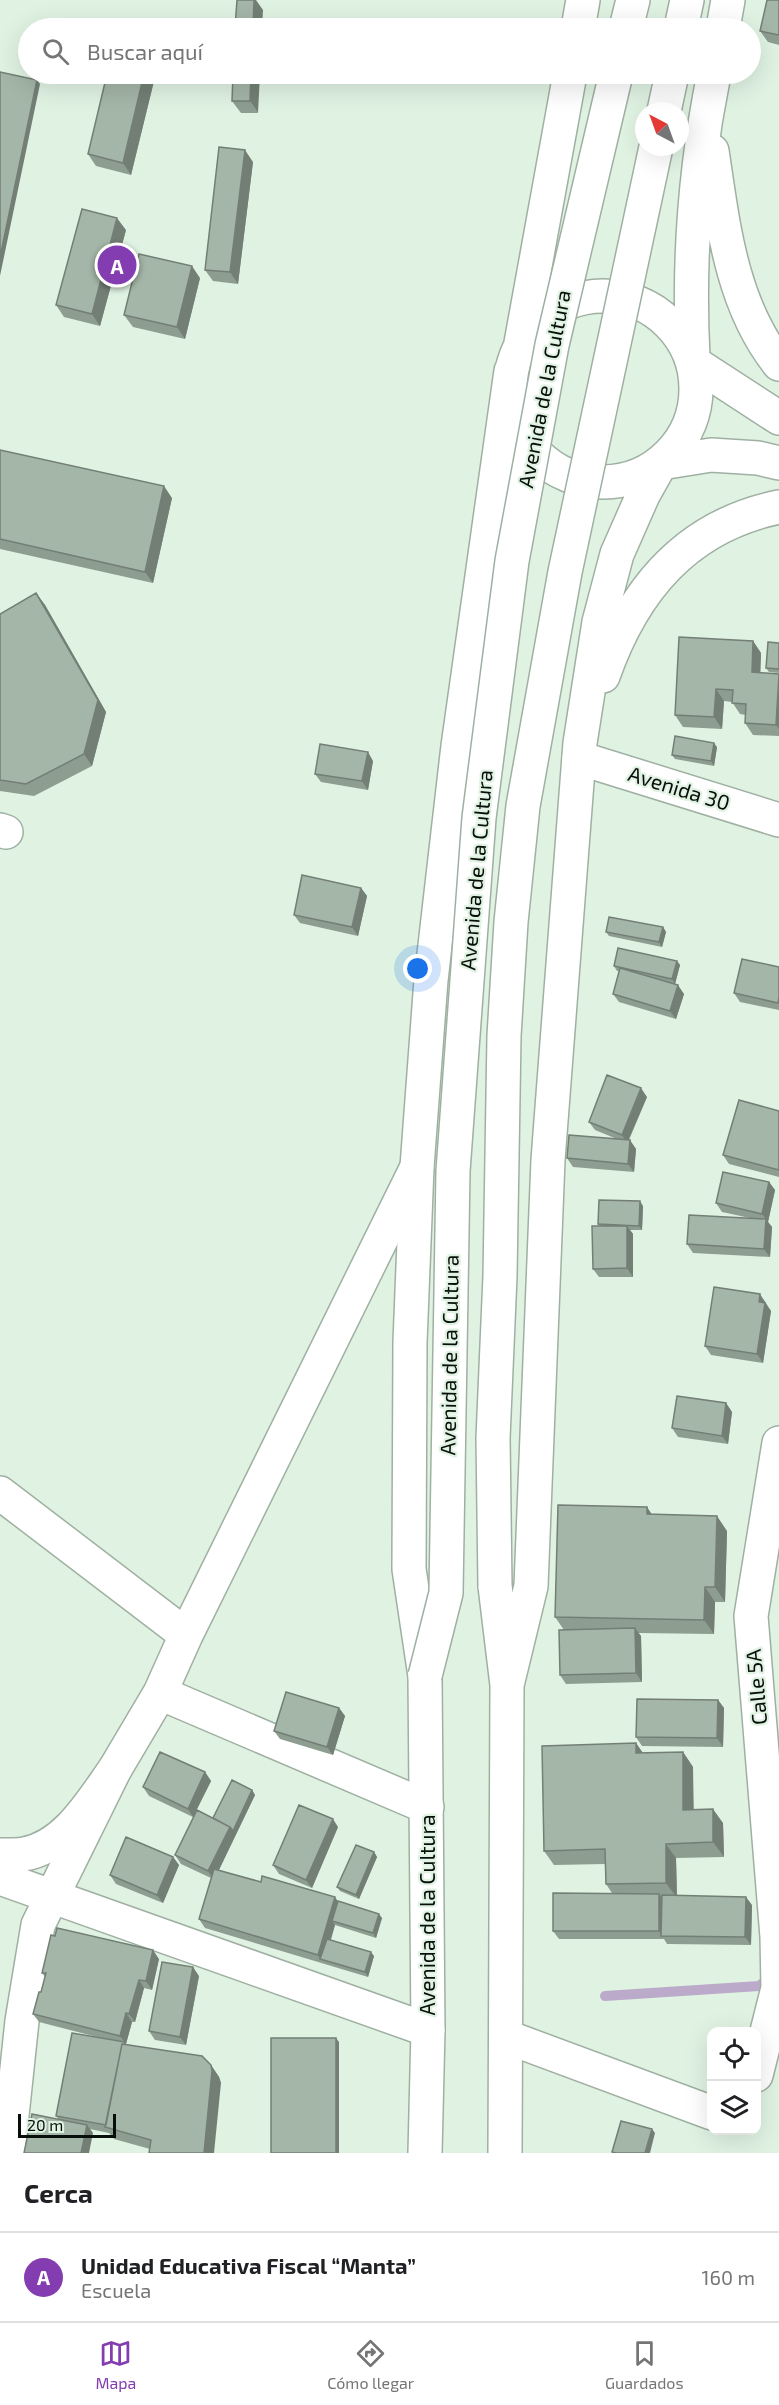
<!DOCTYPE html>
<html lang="es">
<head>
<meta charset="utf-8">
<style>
	body { margin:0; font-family:"Exo 2",sans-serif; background:#f6f6f6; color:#202124 }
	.controls { position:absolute; right:18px; bottom:18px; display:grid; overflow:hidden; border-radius:12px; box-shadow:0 6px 24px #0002 }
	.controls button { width:54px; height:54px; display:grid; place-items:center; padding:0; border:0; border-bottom:2px solid #e0e0e0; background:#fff; color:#202124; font:30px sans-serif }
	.compass { position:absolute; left:635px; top:102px; width:54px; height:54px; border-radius:50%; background:#fff; box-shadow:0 6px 24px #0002; rotate:319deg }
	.scale { position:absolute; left:18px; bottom:15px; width:98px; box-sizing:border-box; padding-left:6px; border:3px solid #080e09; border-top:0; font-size:16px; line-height:21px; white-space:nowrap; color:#080e09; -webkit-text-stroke:4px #e0f3e3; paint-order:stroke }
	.you { position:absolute; left:418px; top:969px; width:21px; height:21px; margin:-15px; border:4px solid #fff; border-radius:50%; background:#1a73e8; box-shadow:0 0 0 9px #1a73e833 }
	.badge { display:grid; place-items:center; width:39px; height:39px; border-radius:50%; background:#833db0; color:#fff; font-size:20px; font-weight:700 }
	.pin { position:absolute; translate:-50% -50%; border:3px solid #fff; box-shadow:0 2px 6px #0006 }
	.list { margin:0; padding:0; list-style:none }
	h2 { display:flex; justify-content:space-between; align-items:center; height:78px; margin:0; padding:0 24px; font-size:26px }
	h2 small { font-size:20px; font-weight:400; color:#757577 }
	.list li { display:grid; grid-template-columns:39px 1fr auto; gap:18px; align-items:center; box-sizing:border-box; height:90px; padding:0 24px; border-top:2px solid #e0e0e0 }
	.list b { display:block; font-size:22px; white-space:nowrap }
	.list p { margin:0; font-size:20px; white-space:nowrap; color:#757577 }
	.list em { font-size:20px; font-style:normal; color:#757577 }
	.icon { flex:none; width:33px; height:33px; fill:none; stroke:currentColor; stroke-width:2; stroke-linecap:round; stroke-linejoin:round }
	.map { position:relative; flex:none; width:779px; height:2153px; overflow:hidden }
	.search { position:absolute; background:#fff; box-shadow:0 6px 24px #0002; left:18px; right:18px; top:18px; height:66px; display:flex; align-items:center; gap:15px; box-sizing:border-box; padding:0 21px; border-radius:33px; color:#757577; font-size:22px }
	.sheet { height:168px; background:#fff }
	nav { display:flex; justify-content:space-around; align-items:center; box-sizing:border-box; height:84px; border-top:2px solid #e0e0e0; background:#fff; font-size:16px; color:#757577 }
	nav a { display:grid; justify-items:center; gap:3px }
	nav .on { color:#833db0 }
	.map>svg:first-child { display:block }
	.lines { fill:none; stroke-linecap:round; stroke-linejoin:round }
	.stream { stroke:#bbaac9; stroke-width:10 }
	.street-casing { stroke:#9fb0a2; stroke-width:36 }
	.secondary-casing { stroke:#9fb0a2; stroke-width:36 }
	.primary-casing { stroke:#9fb0a2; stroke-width:36 }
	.street { stroke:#fff; stroke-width:33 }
	.secondary { stroke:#fff; stroke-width:33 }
	.primary { stroke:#fff; stroke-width:33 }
	.primary-bridge-casing { stroke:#9fb0a2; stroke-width:36; stroke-linecap:butt }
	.primary-bridge { stroke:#fff; stroke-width:33 }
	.wall { fill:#8d9d90 }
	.shaded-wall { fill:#737f75 }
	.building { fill:#a4b6a7; stroke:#737f75; stroke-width:1.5 }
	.labels { text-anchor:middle; stroke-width:4.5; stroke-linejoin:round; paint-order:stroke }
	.street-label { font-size:21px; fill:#080e09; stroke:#e0f3e3 }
</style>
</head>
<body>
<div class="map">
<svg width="779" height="2153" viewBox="0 0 779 2153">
	<rect width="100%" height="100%" fill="#e0f3e3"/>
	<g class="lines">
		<path class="stream" d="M605,1996L759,1986L772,1976"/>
		<g class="street-casing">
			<path id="street" d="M579,758L779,820
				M0,830L6,832
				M0,1493L186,1635
				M160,1693L427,1807
				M507,2037L712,2113
				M756,2075L778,1988L777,1937L751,1616L779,1443
				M8,2153L22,2021L38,1925L115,1769L160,1693L186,1635L417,1167"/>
		</g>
		<g class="secondary-casing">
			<path id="secondary" d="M0,1855C8,1855 16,1855 24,1854C66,1847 92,1801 115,1769
				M0,1878L428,2030"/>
		</g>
		<g class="primary-casing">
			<path id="primary" d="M578,28L583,0
				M626,28L633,0
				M681,28L687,0
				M723,28L728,0
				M664,111L672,74
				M712,151C723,224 731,304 779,364
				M510 389a93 93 0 1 1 186 0a93 93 0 1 1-186 0Z
				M521,343L570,74
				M693,357C688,262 695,167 714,74
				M693,362L779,418
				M661,463L711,455L758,458L779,463
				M603,676C633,590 686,526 779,507
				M495,1586L507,1685L505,2153
				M507,1685L531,1586L548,1160L580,743L599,622L617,554L643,495L661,463
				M425,2153L428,2030L425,1676L409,1569L410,1342L417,1167L431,980L458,746L511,371"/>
		</g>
		<use href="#street" class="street"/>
		<use href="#secondary" class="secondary"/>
		<use href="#primary" class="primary"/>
		<g class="primary-bridge-casing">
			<path id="primary-bridge" d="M495,1586L493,1438L500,1276L504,1036L511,922L523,806L565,572L656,147
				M425,1676L446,1593L453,1171L479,818L512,561L552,345L616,74"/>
		</g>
		<use href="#primary-bridge" class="primary-bridge"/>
	</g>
	<path class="wall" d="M779,0V45L768,42L760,31Z
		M233,74L258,113H241L232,101Z
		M154,81L131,175L96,166L88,154Z
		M253,162L238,284L213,281L205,270Z
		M126,230L100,326L64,317L56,305Z
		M200,278L185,339L133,327L124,315Z
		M0,450L172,498L153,583L0,549Z
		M36,593L45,605L106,712L92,766L34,796L0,791V614Z
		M753,641L761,653L760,673L779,674V736L753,735L745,723L746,715L740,714L732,702L724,701L722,729L683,727L675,715Z
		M779,643V673L769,672L766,668Z
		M717,747L714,766L675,759L672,755Z
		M373,761L368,790L321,782L315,774Z
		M361,888L367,896L358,936L300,923L294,915Z
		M663,927L666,932L662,947L609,936L606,932Z
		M677,961L680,965L675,984L684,994L676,1019L619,1002L613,994L619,971H617L614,966Z
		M779,967V1010L740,1002L734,993Z
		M647,1097L629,1140L636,1149L634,1172L573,1167L567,1158L617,1139L595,1130L589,1122Z
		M779,1111V1177L729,1164L723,1155Z
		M769,1182L775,1190L768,1222L772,1227L770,1257L693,1253L687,1244L750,1218L722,1212L716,1203Z
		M643,1206L642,1230H630L633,1234V1277H599L593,1269L599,1226L598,1224Z
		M766,1302L765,1304L771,1311L763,1363L711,1355L705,1346Z
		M726,1403L732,1412L728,1444L678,1437L672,1428Z
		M652,1514L727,1531L725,1602H715L714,1634L638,1633L641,1636L642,1682L566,1684L560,1675L564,1630L555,1617Z
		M718,1700L724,1708L723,1747L642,1746L636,1737Z
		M339,1708L345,1716L333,1755L280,1739L274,1731Z
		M636,1743L643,1753L683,1752L693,1767V1809L723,1823L724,1857L676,1858L677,1896L752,1905L751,1945L667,1944L664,1939H559L553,1931L612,1893L606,1884L605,1864L554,1865L544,1851Z
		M205,1772L211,1781L193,1817L149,1796L143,1787Z
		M252,1790L255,1795L219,1870L261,1882L338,1901L382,1918L376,1938L335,1925L331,1940L374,1956L368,1977L205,1928L199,1919L211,1878L181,1864L175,1855L212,1818Z
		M338,1827L312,1888L279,1874L273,1865Z
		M374,1852L377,1857L359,1899L340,1891L337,1887Z
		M173,1857L179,1865L163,1903L116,1884L110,1875Z
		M159,1959L152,1990L144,1988L135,2022H132L126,2044L211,2065L219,2077L221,2083L150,2149L114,2139L109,2133L90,2129L93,2133L59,2120L56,2116L105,2039L39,2022L33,2014L41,1992L45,1977L42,1973Z
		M199,1976L186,2045L155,2040L149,2031Z"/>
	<path class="shaded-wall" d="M254,0H256L263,10L262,28H253Z
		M144,74H149L154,81L131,175L123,163Z
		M251,74H260L258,113L250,101Z
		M37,80L40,84L0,276V257Z
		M245,150L253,162L238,284L230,272Z
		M117,218L126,230L100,326L92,314Z
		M192,266L200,278L185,339L177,327Z
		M164,486L172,498L153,583L145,572Z
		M36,593L45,605L106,712L92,766L84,754Z
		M753,641L761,653L760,684L752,672Z
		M779,682V729L776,725Z
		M716,689L724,701L722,729L714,717Z
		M714,743L717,747L714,766L711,761Z
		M368,752L373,761L368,790L362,781Z
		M361,888L367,896L358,936L352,927Z
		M663,927L666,932L662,947L659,942Z
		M677,961L680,965L675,984L672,979Z
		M678,985L684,994L676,1019L670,1011Z
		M641,1088L647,1097L627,1143L622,1135Z
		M630,1140L636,1149L634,1172L628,1164Z
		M769,1182L775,1190L768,1222L772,1227L770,1257L764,1249L766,1219L762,1214Z
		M640,1201L643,1206L642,1230L639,1226Z
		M627,1226L633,1234V1277L627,1268Z
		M760,1294L771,1311L763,1363L757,1354L759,1302Z
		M726,1403L732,1412L728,1444L722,1436Z
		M647,1507L657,1522L647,1514Z
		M717,1516L727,1531L725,1602L715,1587Z
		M705,1587L715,1602L714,1634L704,1620Z
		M635,1628L641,1636L642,1682L636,1673Z
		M718,1700L724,1708L723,1747L717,1738Z
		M339,1708L345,1716L333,1755L327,1747Z
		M636,1743L646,1758L636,1753Z
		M683,1752L693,1767L694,1824L683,1810Z
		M205,1772L211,1781L193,1817L188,1809Z
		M252,1790L255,1795L214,1880L208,1871L230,1827Z
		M713,1809L723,1823L724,1857L713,1842Z
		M333,1819L338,1827L312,1888L306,1880Z
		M666,1844L676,1858L677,1898L666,1883Z
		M374,1852L377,1857L359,1899L356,1895Z
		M173,1857L179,1865L163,1903L157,1895Z
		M659,1894L665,1902L662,1936L659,1931Z
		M335,1897L341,1906L332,1921L335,1925L324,1960L320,1959L318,1955Z
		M746,1897L752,1905L751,1945L745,1937Z
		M379,1914L382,1918L376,1938L373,1933Z
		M153,1950L159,1959L152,1990L146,1981Z
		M371,1952L374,1956L368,1977L365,1972Z
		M193,1967L199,1976L186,2045L180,2037Z
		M139,1980L144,1988L135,2022L129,2014Z
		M126,2013L132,2022L126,2044L120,2036Z
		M336,2038L339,2042V2153H336Z
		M211,2065L219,2077L221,2083L214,2153H204Z
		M87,2125L93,2133L89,2153H81Z
		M652,2129L655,2133L650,2153H645Z"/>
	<path class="building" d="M237,0H254L253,28H235Z
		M767,0H779V35L760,31Z
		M0,72L37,80L0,257Z
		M107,74H144L123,163L88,154Z
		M233,74H251L250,101H232Z
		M219,147L245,150L230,272L205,270Z
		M82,209L117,218L92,314L56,305Z
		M139,254L192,266L177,327L124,315Z
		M0,450L164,486L145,572L0,539Z
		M36,593L98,700L84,754L26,784L0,780V614Z
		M679,637L753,641L752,672L779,674L776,725L745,723L746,704L732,703L733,690L716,689L714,717L675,715Z
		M768,642L779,643V669L766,668Z
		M675,736L714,743L711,761L672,755Z
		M320,744L368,752L362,781L315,774Z
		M302,875L361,888L352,927L294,915Z
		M609,917L663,927L659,942L606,932Z
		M618,948L677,961L672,979L614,966Z
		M742,959L779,967V997L778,1003L734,993Z
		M620,968L678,985L670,1011L613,994Z
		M607,1075L641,1088L622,1135L589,1122Z
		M739,1100L779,1111V1170L723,1155Z
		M569,1135L630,1140L628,1164L567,1158Z
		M723,1172L769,1182L762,1214L716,1203Z
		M599,1200L640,1201L639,1226L598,1224Z
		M689,1215L766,1219L764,1249L687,1244Z
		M592,1226H627V1268L593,1269Z
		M714,1287L760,1294L759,1302L765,1303L757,1354L705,1346Z
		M677,1396L726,1403L722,1436L672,1428Z
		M558,1505L647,1507V1514L717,1516L715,1587H705L704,1620L555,1617Z
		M635,1628L636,1673L560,1675L559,1630Z
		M286,1692L339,1708L327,1747L274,1731Z
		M637,1699L718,1700L717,1738L636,1737Z
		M636,1743V1753L683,1752V1810L713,1809V1842L666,1844V1883L606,1884L605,1849L544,1851L542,1746Z
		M160,1752L205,1772L188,1809L143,1787Z
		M232,1780L252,1790L233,1831L230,1827L213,1818Z
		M299,1805L333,1819L306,1880L273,1865Z
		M197,1810L230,1827L208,1871L175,1855Z
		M126,1837L173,1857L157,1895L110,1875Z
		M356,1845L374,1852L356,1895L337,1887Z
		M214,1869L261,1882L262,1876L335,1897L318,1955L199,1919Z
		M553,1893L659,1894V1931H553Z
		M662,1895L746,1897L745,1937L661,1936Z
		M338,1901L379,1914L373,1933L332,1921Z
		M57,1928L153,1950L146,1981L139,1980L129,2014L126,2013L120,2036L33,2014L39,1992H41L46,1973H42L51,1935L55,1936Z
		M327,1939L371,1952L365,1972L320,1959Z
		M162,1962L193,1967L180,2037L149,2031Z
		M72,2033L125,2042L124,2044H122L106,2125L56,2116Z
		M271,2038H336V2153H271Z
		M122,2044L202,2056L211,2065L212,2071L204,2153H149L151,2140L105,2127Z
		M32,2114L87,2125L81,2153H24Z
		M621,2121L652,2129L645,2153H616L612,2152Z"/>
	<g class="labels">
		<g class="street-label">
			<text transform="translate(545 389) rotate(-79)" y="7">Avenida de la Cultura</text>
			<text transform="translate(679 789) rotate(17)" y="7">Avenida 30</text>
			<text transform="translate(477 870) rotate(-85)" y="7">Avenida de la Cultura</text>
			<text transform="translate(450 1355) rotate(-89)" y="7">Avenida de la Cultura</text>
			<text transform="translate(757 1687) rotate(-95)" y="7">Calle 5A</text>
			<text transform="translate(428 1915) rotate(-90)" y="7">Avenida de la Cultura</text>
		</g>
	</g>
</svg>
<div class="controls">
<button><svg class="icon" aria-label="locate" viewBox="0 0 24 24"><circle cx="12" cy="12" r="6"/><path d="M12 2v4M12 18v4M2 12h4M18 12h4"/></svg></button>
<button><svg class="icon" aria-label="layers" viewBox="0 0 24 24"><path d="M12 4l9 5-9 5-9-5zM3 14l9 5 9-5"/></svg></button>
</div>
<svg class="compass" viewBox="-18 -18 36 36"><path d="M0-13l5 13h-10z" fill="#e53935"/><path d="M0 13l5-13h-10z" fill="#757577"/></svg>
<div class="scale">20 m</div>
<div class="you"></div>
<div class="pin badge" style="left:117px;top:265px">A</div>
<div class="search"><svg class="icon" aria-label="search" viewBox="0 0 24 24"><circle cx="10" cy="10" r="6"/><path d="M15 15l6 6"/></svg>Buscar aquí</div>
</div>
<section class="sheet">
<h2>Cerca<small></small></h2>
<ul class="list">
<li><span class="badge">A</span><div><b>Unidad Educativa Fiscal “Manta”</b><p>Escuela</p></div><em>160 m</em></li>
</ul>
</section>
<nav>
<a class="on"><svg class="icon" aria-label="map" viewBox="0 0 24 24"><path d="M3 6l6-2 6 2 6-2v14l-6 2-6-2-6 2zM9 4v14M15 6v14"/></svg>Mapa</a>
<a><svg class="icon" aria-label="directions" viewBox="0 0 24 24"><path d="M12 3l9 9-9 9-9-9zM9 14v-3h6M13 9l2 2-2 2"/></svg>Cómo llegar</a>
<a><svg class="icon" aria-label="saved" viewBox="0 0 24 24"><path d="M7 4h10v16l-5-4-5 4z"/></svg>Guardados</a>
</nav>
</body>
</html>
